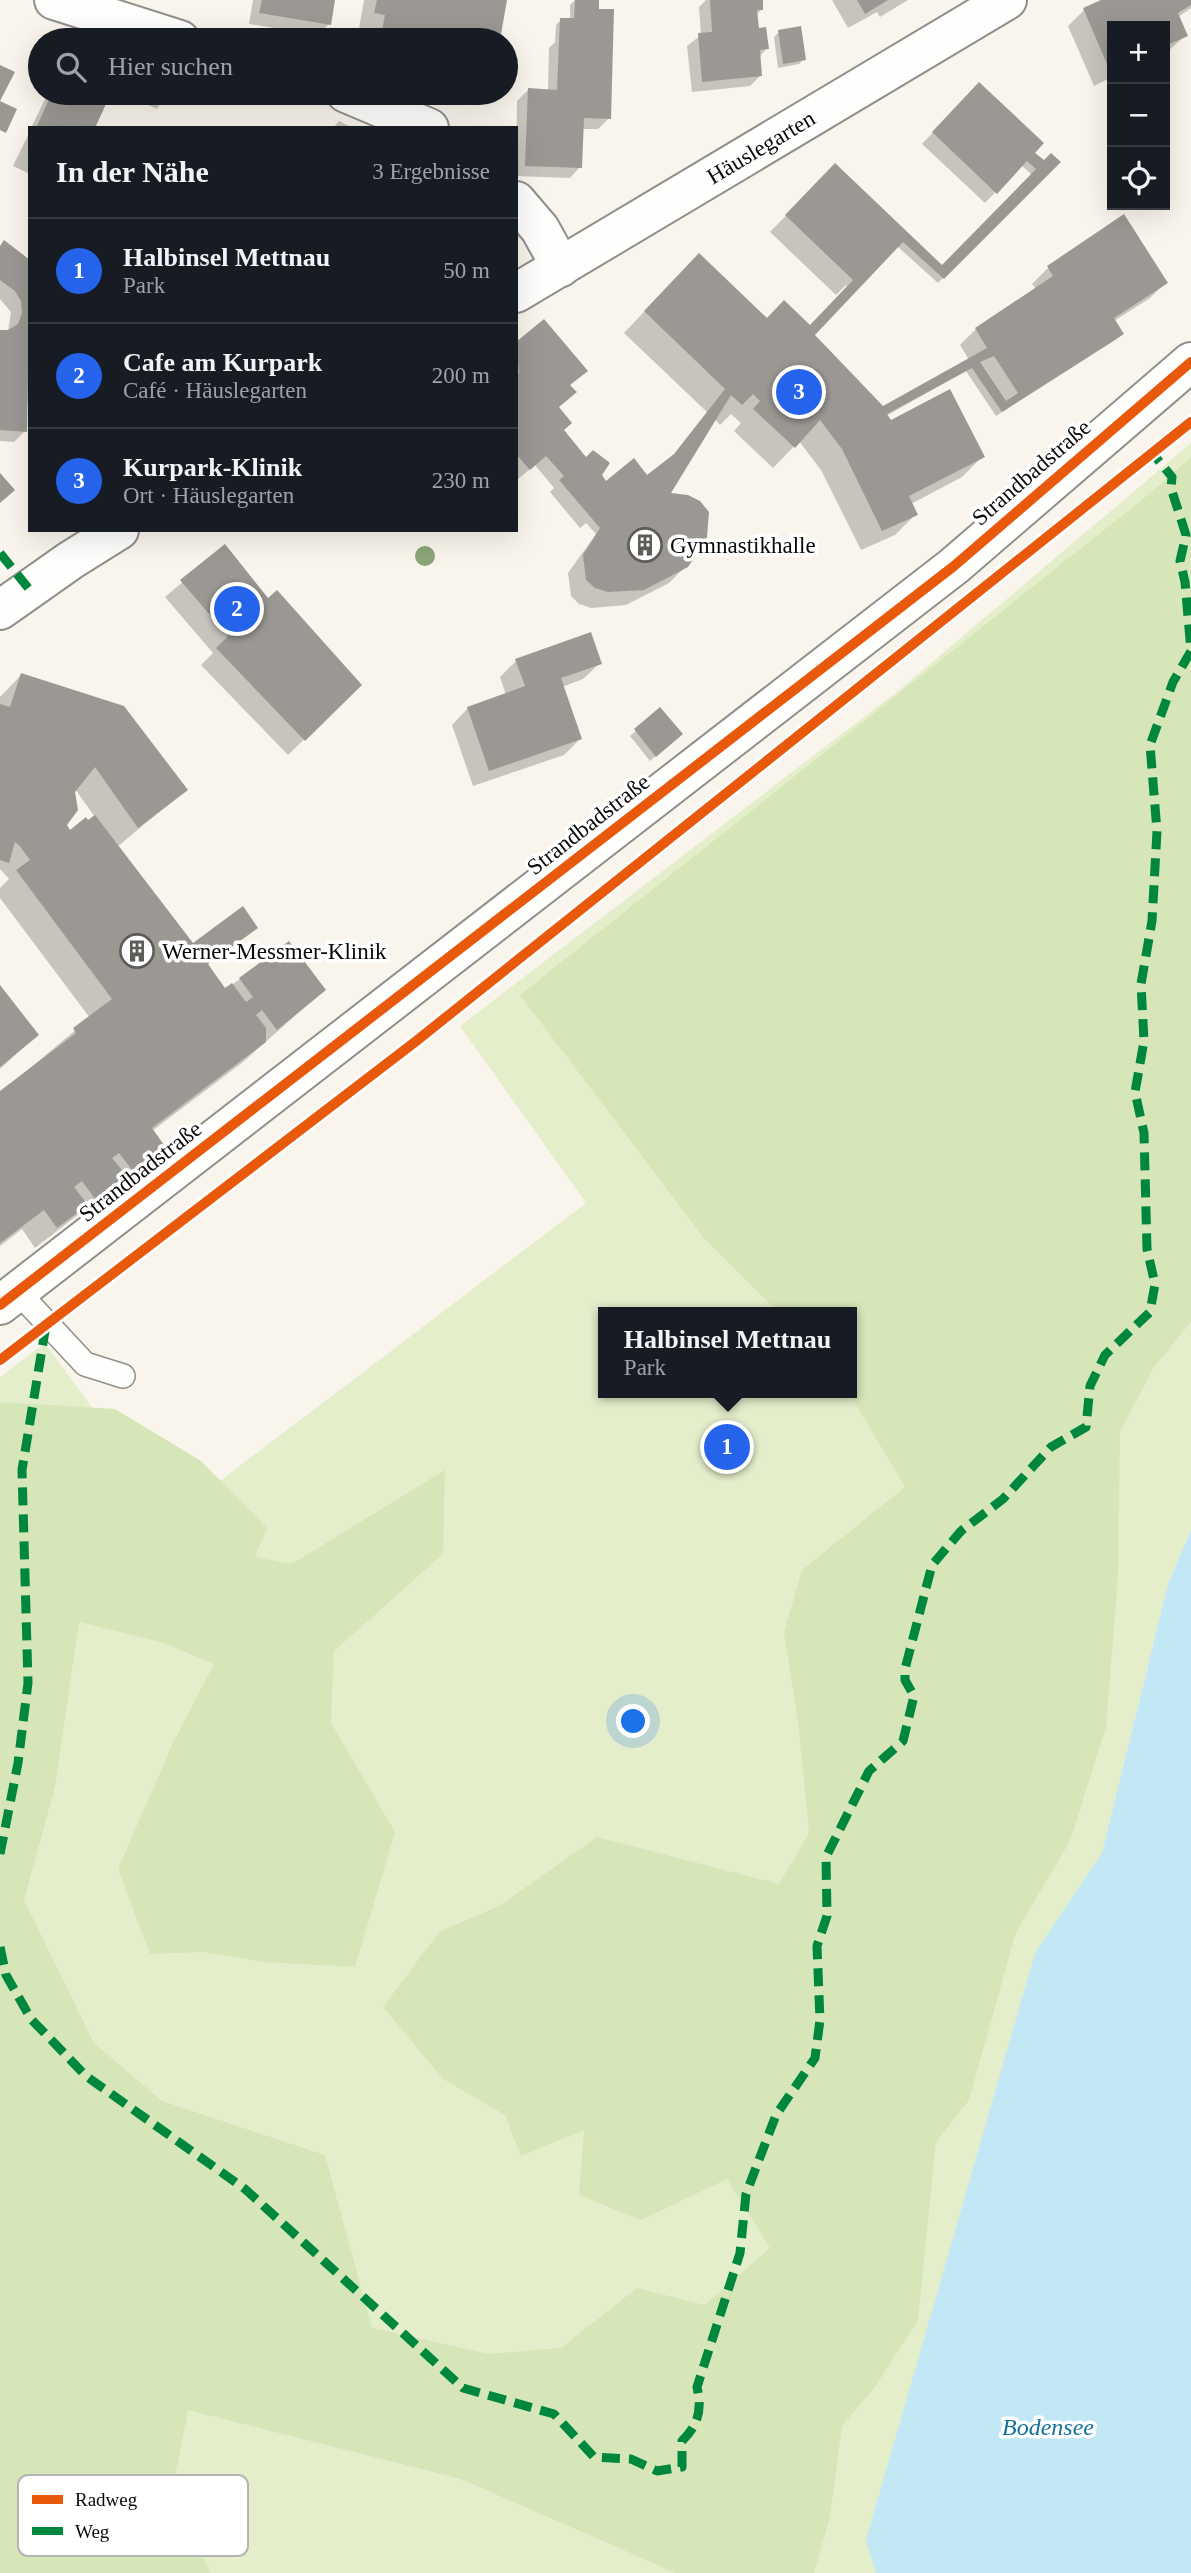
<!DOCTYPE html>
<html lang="de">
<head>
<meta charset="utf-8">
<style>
	body { margin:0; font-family:Georgia,serif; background:#242831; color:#f1f3f6 }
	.controls { position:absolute; right:21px; top:21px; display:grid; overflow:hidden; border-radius:0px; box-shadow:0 7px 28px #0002 }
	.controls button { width:63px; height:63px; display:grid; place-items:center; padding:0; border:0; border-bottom:2px solid #363941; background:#171b24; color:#f1f3f6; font:35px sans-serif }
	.you { position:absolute; left:634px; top:1722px; width:24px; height:24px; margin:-18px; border:5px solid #fff; border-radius:50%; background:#1a73e8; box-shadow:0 0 0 10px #1a73e833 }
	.badge { display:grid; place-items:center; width:46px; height:46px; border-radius:50%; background:#2563eb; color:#fff; font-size:23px; font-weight:700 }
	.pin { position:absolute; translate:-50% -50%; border:4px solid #fff; box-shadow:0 2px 7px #0006 }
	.popup { position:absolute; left:598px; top:1307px; width:259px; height:91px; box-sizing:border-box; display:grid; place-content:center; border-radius:0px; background:#171b24; filter:drop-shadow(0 2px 5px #0005); font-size:23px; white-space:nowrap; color:#9ea1a6 }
	.popup b { font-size:26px; color:#f1f3f6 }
	.popup::after { content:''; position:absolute; left:50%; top:100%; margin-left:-14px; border:14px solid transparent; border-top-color:#171b24 }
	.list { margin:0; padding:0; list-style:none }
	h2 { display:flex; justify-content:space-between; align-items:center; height:91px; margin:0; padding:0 28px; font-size:30px }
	h2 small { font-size:23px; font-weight:400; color:#9ea1a6 }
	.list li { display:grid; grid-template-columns:46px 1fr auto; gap:21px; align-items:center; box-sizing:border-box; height:105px; padding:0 28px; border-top:2px solid #363941 }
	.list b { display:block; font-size:26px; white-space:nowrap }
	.list p { margin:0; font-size:23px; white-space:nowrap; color:#9ea1a6 }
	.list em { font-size:23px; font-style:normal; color:#9ea1a6 }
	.icon { flex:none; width:38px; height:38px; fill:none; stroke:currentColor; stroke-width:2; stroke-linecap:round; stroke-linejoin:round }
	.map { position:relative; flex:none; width:1191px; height:2573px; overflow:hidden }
	.search { position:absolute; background:#171b24; box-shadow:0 7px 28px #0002; left:28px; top:28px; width:490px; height:77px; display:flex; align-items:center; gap:18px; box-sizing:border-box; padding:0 24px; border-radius:38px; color:#9ea1a6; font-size:26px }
	.panel { position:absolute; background:#171b24; box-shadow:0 7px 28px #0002; left:28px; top:126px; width:490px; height:406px; border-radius:0px }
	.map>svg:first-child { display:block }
	.green { fill:#e5eecb; fill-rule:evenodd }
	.forest { fill:#d6e6b9 }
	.water { fill:#c1e8f4 }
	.shadow { fill:#0003; fill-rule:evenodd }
	.building { fill:#9b9893; fill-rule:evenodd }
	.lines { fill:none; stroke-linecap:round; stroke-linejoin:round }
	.service-casing { stroke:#918f8b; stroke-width:26 }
	.minor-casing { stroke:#918f8b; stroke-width:42 }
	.service { stroke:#fefefc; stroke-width:23 }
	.minor { stroke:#fefefc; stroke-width:38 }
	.quiet { stroke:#00873e; stroke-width:9; stroke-dasharray:18 9; stroke-linecap:butt }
	.cycleway-casing { stroke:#fff; stroke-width:15 }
	.cycleway { stroke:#e8590c; stroke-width:10 }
	.tree { fill:#8ba478 }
	.labels { text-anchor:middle; stroke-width:7; stroke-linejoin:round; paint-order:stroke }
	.street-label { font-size:23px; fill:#090909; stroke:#fff }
	.poi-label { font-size:23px; fill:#090909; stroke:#fff; text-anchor:start }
	.water-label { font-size:24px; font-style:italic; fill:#11709c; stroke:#fff }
	.key { fill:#fff; stroke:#b5b5b5; stroke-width:2 }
	.key-label { font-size:19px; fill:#090909 }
</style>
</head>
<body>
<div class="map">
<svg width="1191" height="2573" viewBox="0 0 1191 2573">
	<rect width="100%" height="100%" fill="#f9f5ec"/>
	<path class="green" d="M1191,443V1530L1168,1584L1102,1853L1033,1962L910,2389L889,2510L891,2573H0V1377L45,1343L162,1504L183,1509L586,1203L460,1026L898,691ZM603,1312H851V1393H603Z"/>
	<path class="forest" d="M1191,457V1322L1154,1367L1120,1432L1118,1577L1106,1727L1070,1841L1016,1932L969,2100L936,2142L918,2320L875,2387L842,2426L830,2516L814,2573H676L461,2479L188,2410L171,2497L211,2573H0V1402L115,1409L201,1461L267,1528L255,1557L292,1564L445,1470L443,1554L334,1651L331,1723L395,1832L355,1967L264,1962L203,1952L150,1954L118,1869L172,1745L214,1664L164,1643L79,1622L55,1787L24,1900L94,2043L162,2101L325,2155L372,2328L489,2354L561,2348L637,2288L705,2305L770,2248L727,2179L641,2220L579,2195L584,2130L521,2156L505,2115L443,2079L383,2007L439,1932L499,1906L597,1837L779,1884L809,1833L798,1722L784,1632L802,1570L905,1487L849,1393L851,1312H778L703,1237L520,995L1148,495Z"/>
	<path class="water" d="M1191,1530V2573H876L866,2540L1035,1953L1102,1853L1168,1584Z"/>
	<path class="shadow" d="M253,0H333L329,24L318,35L249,24Z
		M364,0H506L498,40H368L369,31L359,29Z
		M575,0L609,118L598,129H582L580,167L570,178L516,176L517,101L528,90L548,91L549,48L555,42L556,25L561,20H570V5Z
		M706,0H761L762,9L756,15L757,30L767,48L759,57L761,75L750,86L692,92L687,46L701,35L699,7Z
		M832,0H908L880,17L877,12L848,28Z
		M1106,0H1191V8L1178,17L1186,35L1165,54V26H1112V77L1094,86L1068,26L1084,10Z
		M779,32L804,59L799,64L778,68L774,37Z
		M48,93H109L93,128H31Z
		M129,93H167L157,109L128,96Z
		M968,95L1044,163L1058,162L938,283L897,246L812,335L862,384L881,410L969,360L960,345L976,329L1036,289L1032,284L1048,268L1166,282L1150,298L1114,321L1122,334L1117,339L996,416L966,371L886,416L890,422L983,456L962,477L911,504L916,514L895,535L861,550L821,470L799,441L773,468L734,431L741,423L731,414L720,425L715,419L669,492L686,566L669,583L626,605L591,608L579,604L571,596L568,573L596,534L586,523L580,528L550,492L554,488L535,465L518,479L516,477V344L585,371L569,386L557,408L562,430L605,483L639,481L672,458L708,413L624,333L678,276L767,320L809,328L848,288L846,285L836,295L770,232L819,182L942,267L1032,175L1021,165L985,203L922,144Z
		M339,121L353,128H333Z
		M30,131V174L13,166Z
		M0,247L30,262V373L25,431L14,442L0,441V332H8L11,312L0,299Z
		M225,546L268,600L360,685L288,755L201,665L213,653L165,597Z
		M516,661L600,663L583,679L562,687L580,739L564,755L473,786L452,725L468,708L506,695L500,677Z
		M21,675L186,790L117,847L225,990L240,979L324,990L243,1062L152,1131L162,1145L141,1166L35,1248L22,1229L0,1246V1093L90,1018L0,898V888L9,879L0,869V697ZM75,789L95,817L69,832L65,825Z
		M660,710L675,739L650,761L630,736Z
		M0,988L37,1035L0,1069Z"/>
	<path class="building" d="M262,0H335L331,25L259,13Z
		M377,0H507L500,40H404L381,36L385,15L374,13Z
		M575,0H599V9H614L611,119L584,118L582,168L525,166L528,88L557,90L560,18H574Z
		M710,0H763V10H757L759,28L766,27L769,49L760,50L762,76L702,82L698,33L712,32Z
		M857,0H888L865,14Z
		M1101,0H1191V5L1178,13L1188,36L1165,46V26H1112L1110,71L1083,8Z
		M801,26L806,60L783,64L778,30Z
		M0,65L15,72L0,101L17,109L6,133L0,130Z
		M979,82L1044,143L1035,153L1044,160L1051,153L1061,162L944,279L903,242L815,335L883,406L987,348L975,328L1053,276L1047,266L1124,214L1168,283L1114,318L1124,334L1002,412L972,368L887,414L891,420L950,389L985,457L909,496L918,515L882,531L842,449L820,420L795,448L753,409L760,401L753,394L742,405L731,395L671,493L688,495L700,501L709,512L707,537L699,551L688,567L644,590L608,592L595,588L586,580L583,555L600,528L559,480L564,476L546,456L530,470L516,454V375L519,373L516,342L544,319L588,371L570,385L577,392L559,407L572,423L564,430L586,457L593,450L610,463L602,475L606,481L634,458L647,475L674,454L725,389L644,311L699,253L767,318L784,300L810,325L853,280L785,215L835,163L942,265L1036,169L1027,161L997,194L932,132ZM994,356L1018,393L1006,401L980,362Z
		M52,93H111L95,128H36Z
		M136,93H169L164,105Z
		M4,240L30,260L27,432L0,430V330H8L18,324L22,313L21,301L15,291L0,280V246Z
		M0,473L15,490L0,503Z
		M225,544L268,598L277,590L362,685L305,741L216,648L228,636L180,580Z
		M591,632L602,664L561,678L582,739L489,771L467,707L525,686L515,659Z
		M21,673L124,706L188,790L138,828L95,767L75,792L78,810L67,825L70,830L86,817L88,820L95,815L193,943L243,906L258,928L208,964L225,988L232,983L246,1002L253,997L239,978L289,941L326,990L277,1030L262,1010L256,1015L266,1028V1042L152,1128L164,1145L132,1170L119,1153L112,1158L126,1175L95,1199L82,1181L74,1187L88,1205L57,1228L44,1210L0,1243V1091L76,1033L73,1028L112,999L16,870L30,860L19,845L15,842L9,863L0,860V704L10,707Z
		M660,707L683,734L656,757L634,729Z
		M0,985L39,1035L0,1067Z"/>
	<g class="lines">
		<g class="service-casing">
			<path id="service" d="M18,1292L85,1364L123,1376"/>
		</g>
		<g class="minor-casing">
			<g id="minor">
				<path d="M54,0L180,40"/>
				<path d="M346,93L429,128"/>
				<path d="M516,201L540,229L561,267"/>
				<path id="s1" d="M516,293L1007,0"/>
				<path d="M0,610L71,560L119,530"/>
				<path d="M0,1305L954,566L1191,362"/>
			</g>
		</g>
		<use href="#service" class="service"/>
		<use href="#minor" class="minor"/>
		<path class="quiet" d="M0,553L29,589
			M0,1854L18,1763L28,1683L22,1470L46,1325
			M0,1947L6,1975L31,2019L86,2076L245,2189L463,2388L554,2414L594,2457L631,2459L657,2471L682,2467V2441C699,2424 702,2410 697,2387L740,2253L746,2194L776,2115L815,2058L820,2020L817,1946L827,1916L826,1857L869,1771L903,1741L914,1696L905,1680V1669L932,1565L961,1531L1003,1499L1051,1447L1086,1427L1090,1386L1105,1355L1150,1312L1155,1284L1147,1249L1144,1133L1135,1092L1144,1041L1141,984L1152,921L1157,831L1150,745L1173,682L1191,651L1185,582L1180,561L1186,535L1171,488L1172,477L1154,455"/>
		<g class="cycleway-casing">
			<path id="cycleway" d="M0,1305L954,566L1191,362
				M0,1360L415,1042L1191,422"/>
		</g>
		<use href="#cycleway" class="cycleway"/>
	</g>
	<circle class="tree" cx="425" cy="556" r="10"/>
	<defs>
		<g id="building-ring" transform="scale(1.75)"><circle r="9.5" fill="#fff" stroke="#5d5c58" stroke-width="1.5"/><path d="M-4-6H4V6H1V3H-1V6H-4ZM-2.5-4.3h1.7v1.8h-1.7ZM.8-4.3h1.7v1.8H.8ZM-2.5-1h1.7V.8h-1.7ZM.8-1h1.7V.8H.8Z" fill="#5d5c58"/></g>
	</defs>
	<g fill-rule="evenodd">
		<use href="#building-ring" x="645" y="545"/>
		<use href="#building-ring" x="137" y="951"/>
	</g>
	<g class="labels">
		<g class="street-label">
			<text dy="8" stroke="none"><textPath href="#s1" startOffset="285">Häuslegarten</textPath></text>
			<text transform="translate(1031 472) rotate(-41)" y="8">Strandbadstraße</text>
			<text transform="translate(588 824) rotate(-38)" y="8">Strandbadstraße</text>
			<text transform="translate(140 1171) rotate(-38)" y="8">Strandbadstraße</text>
		</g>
		<g class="poi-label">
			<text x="670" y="553">Gymnastikhalle</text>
			<text x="162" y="959">Werner-Messmer-Klinik</text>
		</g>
		<g class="water-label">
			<text x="1048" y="2435">Bodensee</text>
		</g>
	</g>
	<rect x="18" y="2475" width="230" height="81" rx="10" class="key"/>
	<rect x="32" y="2495" width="31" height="9" fill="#e8590c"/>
	<rect x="32" y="2527" width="31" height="8" fill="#00873e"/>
	<g class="key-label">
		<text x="75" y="2506">Radweg</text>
		<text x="75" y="2538">Weg</text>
	</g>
</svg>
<div class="controls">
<button>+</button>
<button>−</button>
<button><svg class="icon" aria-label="locate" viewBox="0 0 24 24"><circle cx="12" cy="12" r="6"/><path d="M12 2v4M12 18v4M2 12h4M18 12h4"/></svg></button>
</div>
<div class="you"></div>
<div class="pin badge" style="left:727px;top:1447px">1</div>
<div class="popup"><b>Halbinsel Mettnau</b>Park</div>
<div class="pin badge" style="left:237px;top:609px">2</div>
<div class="pin badge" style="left:799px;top:392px">3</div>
<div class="search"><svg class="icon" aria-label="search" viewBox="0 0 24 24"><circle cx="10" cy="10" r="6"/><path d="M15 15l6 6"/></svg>Hier suchen</div>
<section class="panel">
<h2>In der Nähe<small>3 Ergebnisse</small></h2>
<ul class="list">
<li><span class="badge">1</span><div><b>Halbinsel Mettnau</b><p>Park</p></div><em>50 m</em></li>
<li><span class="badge">2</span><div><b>Cafe am Kurpark</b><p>Café · Häuslegarten</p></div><em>200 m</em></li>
<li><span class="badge">3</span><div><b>Kurpark-Klinik</b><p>Ort · Häuslegarten</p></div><em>230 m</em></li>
</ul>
</section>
</div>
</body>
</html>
